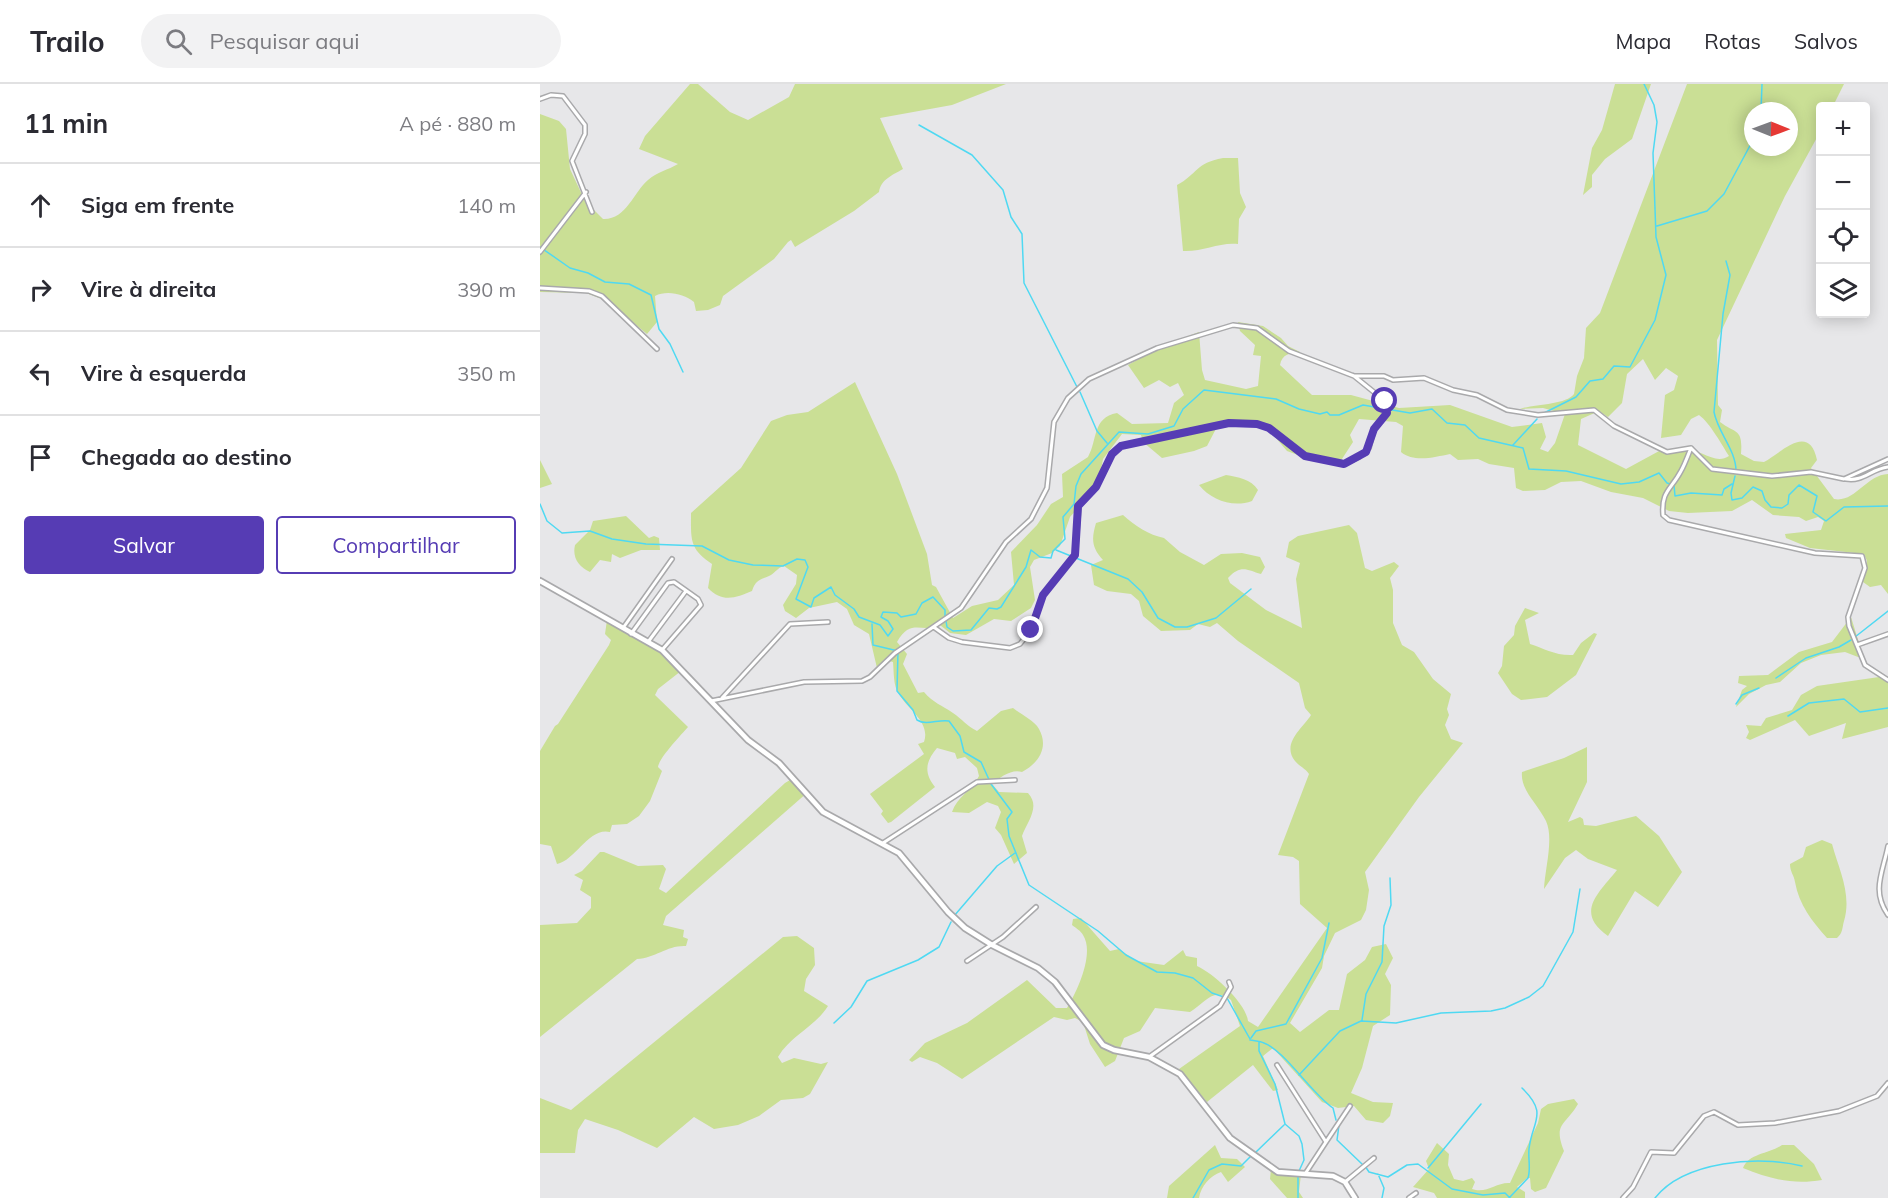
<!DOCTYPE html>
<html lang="pt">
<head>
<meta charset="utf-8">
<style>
	body { margin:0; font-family:Mulish,sans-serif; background:#f2f2f3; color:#2b2b33 }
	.controls { position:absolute; right:18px; top:18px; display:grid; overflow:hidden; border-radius:6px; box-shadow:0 3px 15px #0003 }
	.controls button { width:54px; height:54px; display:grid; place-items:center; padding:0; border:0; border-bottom:2px solid #e1e1e2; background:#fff; color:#2b2b33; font:30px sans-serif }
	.compass { position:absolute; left:1204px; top:18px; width:54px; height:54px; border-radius:50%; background:#fff; box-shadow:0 3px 15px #0003; rotate:91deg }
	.stop { position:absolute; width:18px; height:18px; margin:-14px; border:4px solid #563cb4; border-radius:50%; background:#fff }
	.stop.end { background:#563cb4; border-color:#fff; box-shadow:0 2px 6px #0008 }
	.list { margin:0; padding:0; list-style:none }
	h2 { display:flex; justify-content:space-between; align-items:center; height:78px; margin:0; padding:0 24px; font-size:26px }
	h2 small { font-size:20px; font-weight:400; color:#7c7c81 }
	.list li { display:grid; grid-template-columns:39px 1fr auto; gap:18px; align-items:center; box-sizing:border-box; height:84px; padding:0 24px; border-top:2px solid #e1e1e2 }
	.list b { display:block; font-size:22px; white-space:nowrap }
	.list em { font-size:20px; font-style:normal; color:#7c7c81 }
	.actions { display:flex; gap:12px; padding:18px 24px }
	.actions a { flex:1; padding:14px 0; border:2px solid #563cb4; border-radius:6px; text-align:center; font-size:21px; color:#563cb4 }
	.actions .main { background:#563cb4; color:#fff }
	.icon { flex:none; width:33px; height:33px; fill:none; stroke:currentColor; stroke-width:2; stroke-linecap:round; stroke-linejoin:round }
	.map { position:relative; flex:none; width:1348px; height:1114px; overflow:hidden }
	header { display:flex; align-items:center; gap:36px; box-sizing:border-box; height:84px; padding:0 30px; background:#fff; border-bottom:2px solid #e1e1e2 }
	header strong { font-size:28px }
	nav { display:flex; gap:33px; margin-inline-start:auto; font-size:21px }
	.search { width:420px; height:54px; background:#f2f2f3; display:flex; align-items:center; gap:15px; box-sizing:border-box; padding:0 21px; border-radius:33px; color:#7c7c81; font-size:22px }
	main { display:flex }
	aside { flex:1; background:#fff }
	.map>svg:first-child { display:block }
	.green { fill:#cadf95; fill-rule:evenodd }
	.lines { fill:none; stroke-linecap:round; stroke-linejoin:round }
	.stream { stroke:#4fd9f2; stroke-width:1.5 }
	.street-casing { stroke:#a9a9ab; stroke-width:6 }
	.secondary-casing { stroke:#a9a9ab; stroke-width:8 }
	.street { stroke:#fff; stroke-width:3 }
	.secondary { stroke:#fff; stroke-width:4.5 }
	.route { stroke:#563cb4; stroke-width:8 }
</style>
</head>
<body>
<header>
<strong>Trailo</strong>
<div class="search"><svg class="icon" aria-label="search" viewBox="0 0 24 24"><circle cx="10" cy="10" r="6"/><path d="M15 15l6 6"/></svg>Pesquisar aqui</div>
<nav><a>Mapa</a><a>Rotas</a><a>Salvos</a></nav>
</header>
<main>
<aside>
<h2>11 min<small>A pé · 880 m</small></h2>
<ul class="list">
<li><svg class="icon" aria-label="ahead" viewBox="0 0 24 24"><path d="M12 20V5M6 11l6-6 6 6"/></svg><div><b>Siga em frente</b></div><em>140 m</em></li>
<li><svg class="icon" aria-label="right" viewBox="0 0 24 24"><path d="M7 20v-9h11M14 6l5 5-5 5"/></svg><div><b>Vire à direita</b></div><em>390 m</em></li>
<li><svg class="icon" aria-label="left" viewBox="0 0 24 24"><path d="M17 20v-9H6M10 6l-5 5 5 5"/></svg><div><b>Vire à esquerda</b></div><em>350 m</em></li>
<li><svg class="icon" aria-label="arrive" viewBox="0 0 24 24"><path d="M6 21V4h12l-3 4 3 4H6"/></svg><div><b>Chegada ao destino</b></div></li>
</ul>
<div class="actions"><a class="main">Salvar</a><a>Compartilhar</a></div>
</aside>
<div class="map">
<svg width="1348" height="1114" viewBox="0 0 1348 1114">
	<rect width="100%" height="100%" fill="#e7e7e9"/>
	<path class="green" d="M150,0H158L190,28L208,36L249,13L255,0H466L412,21L340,34L363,85C353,91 341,95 339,108L314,127L255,163L251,156L248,158L234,175L183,212L180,221L168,226L156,227L154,218C144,210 127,206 115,212L117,238L107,250L67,217L46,209L0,208V30L19,37L26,45L30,85L45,117L63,135C86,136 93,109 108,96C117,88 128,86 138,80L99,65L105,52Z
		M1075,0H1111L1092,55L1065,75L1052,91V103L1043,111L1052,64L1062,46Z
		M1147,0H1304L1293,22H1280V48L1245,112L1177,256L1178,321L1182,326L1180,338C1196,350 1203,344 1201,370L1214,377L1224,378C1241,369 1269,338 1277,376L1271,384L1294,415C1315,419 1326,391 1348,390V510L1341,501L1330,503L1323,498L1327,477L1324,470L1270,464L1246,454L1245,450L1281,446L1284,437L1278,433L1266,437L1259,433L1233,431L1212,416L1192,427L1148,429L1129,427L1103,414L1071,408L1041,397L1021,398L1005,406L983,407L976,404L974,384L949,380L938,375L918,376L910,370C895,373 874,379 861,368L863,342L856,338L819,335L810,351L813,358L800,378L763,373L747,367L725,341L679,339L667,362L654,367L622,374L603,358L601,351L582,350L563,375L558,402L530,433L520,462L512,469L494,476L490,483L495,516L491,524L471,537L454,535L426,551L410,549L400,541C382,550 371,533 357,558L367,570L363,580L378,609L384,608C393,619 402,621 413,629C422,635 427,642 437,647L461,627L473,624C480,630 494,636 499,645C509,663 499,679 482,688C471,685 461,693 452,700L459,708L488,709C501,723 487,738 482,752L487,769L474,780L461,751L455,744L461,728L458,722L447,718L429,729L412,728C417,713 432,706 439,692L437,684L425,673L417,675L415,669L397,664C385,678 384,689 395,703L351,738L348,739L341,730L343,727L330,710L384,670L378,660L384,658C391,638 367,625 359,610C353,602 354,588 353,578L349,577L340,586L337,584L329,550L314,541L307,525L297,518L269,524L256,534L245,527L243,521L256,500L257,491L244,482C237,484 236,488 231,491C221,496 216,495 212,507C196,514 182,519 168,504L172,480C149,465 151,455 151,429L201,384L231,337L247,331L268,328L315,298L357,390L387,470L392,501L396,503L413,534L432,522L458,516L474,501L471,468L497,441L511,420L523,413L522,390L548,373C558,355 552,334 577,329L592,340L628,339L634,319L644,311L638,299L630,303L619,296L604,304L588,281L624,261L659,248L662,286L665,296L706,305L718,302L721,272L713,271L715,261L700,247L698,238L723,242L741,254L748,262L760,268C750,269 742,270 740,281L772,311H811L859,324L910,321L972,343L1002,339L1006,353L1000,365L1008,368L1015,359L1025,330L1003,324L980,325C994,320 1026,321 1034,310L1037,292L1044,274L1046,244L1060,229ZM1213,27H1249V63H1213ZM1103,275L1115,296L1126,284L1138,292L1134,306L1125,311L1121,354L1141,351L1151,335L1159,331C1170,339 1182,361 1189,372C1171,384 1155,354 1125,369L1121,366L1086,385L1038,361L1041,335L1059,327L1068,333L1082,319L1087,290Z
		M683,74H698L700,109L706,123L699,135L698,160C679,158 663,168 643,167L637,101C658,90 655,79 683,74Z
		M0,376L12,400L0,404Z
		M686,391C698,393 711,395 718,406L712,417C693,424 671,416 659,401Z
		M583,431C595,442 609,451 624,454L640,468L664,481L681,470L702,469L720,473L725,483L721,490C707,486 701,480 688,494L690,499L726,526L762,544L756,495L760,479L746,473L749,458L758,452L809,441L817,449L825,484L832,487L854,478L859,482L850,494L853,506V539L862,561L874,568L893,595L911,610L907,625L909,631L905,641L911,655L923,659L879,713L825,788L829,806L826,826L821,836L795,849L784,872L782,884L750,939L760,948L789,926H799L807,890L825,876L832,863L846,860L853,874L845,890L851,901L850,931L833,942L822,984L811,1009L833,1018L853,1019L850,1032L843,1039L826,1036L814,1022L798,1024L782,1018L733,964L723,972L738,1006L733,1007L713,981L667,1018L639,985L700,942L691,916C673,902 664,920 650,928L615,924L600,947L584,954L575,977L565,983L550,960L543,938L535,934L527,936L514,933L422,995L397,979L380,973L372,978L369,976L385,959L427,939L487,896L516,924H527C537,908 555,869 543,851C541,847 536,844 532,841L533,835L541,834L570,867L579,865L596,877L624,881L643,866L646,872L657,874V882C673,889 706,919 708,937L718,943L787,844L760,820L759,777L753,773L738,771L769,690C765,684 759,682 755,677C741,659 763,644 771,631L765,624L759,599L698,557L677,539L670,543L658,540L650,546L621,547L603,532L599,517L591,510L567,507L554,501L551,481L563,476C552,464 551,456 556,439Z
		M86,432L109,454L114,452L119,454L120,466H101L80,474L72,470L71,478L60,476L50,488C39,483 32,474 35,461L50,446L53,437Z
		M985,524L999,529L985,536L990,560C1003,564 1016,572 1033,571L1041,559L1054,549L1057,550L1036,591L1007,613L981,616L972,610L958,589L962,582L964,562L974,551L975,542Z
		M1311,533L1323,572L1318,573L1305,568L1281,571L1261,579L1240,598L1226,601L1209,610L1196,623L1202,606L1207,602L1198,599L1199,592L1228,591L1259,568L1292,558Z
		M67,536L122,567L141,587L118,605L115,611L148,643C141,651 119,674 118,683L122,687L110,717L99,732L87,740L72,741L70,748C49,743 36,776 17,780L11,762L0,760V667L15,642L18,640L69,561L71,556L65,550Z
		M1346,592L1348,593V643L1302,655L1306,639L1269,652L1255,636L1210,656L1206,654L1209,648L1206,641L1221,642L1226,634L1252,626L1261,611L1277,602Z
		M1047,663V698L1028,738L1040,733L1043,735L1044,741L1056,742L1096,732L1119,752L1142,788L1118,823L1095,807L1068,852C1034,828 1059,809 1077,786L1048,775L1036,766L1025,774L1004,805C1005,784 1014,755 1006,737C998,720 980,706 982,688L1024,674Z
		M255,693L268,708L126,832L123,841L144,846L143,853L148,855L146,862C127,861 116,874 97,875L0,953V841L37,839L51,824V813L40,806L43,796L34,791L42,787L60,768H64L98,782L123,781L126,785L119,805L126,809L245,699Z
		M1282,756L1292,760C1299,786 1312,810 1304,837C1302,844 1303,849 1297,854H1287C1272,837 1259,821 1255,798C1254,791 1250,788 1250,780L1263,773L1266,763Z
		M257,852L274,864L275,881L266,895L264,907L288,922C275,943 251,951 238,973L242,979L254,974L281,980L288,978L270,1010L263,1014L241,1016L219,1032L198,1041L174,1045L154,1033L117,1064L78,1046L45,1035L38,1046L35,1069H0V1014L31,1026L243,853Z
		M1034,1015L1038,1020C1025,1042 1013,1039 1024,1067L1006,1104L995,1108L991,1105L990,1094H987L977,1103L985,1108V1114H897L894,1109L873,1103L889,1085L886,1077L897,1059L909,1070L908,1081L914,1095L923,1097L932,1094L935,1098L932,1105C947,1110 956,1098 970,1099L998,1039L1001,1025L1008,1020Z
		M675,1061L681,1074L697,1075L705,1083L688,1098L681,1088C670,1092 661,1102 659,1114H627L629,1102Z
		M1242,1061H1254L1274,1080L1282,1096C1253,1101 1230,1095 1203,1084C1209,1069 1230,1070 1242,1061Z
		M731,1085L761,1090L759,1108L763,1114H747L730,1095Z"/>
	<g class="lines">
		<path class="stream" d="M1221,27L1222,0
			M379,41L432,71L463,106L471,133L482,150L484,199L537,303
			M1117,142L1167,127L1184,110L1213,56
			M0,163L30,184L48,189L65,198L89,200L111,211L119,245L130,260L143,288
			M1186,177L1190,191L1183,230L1174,328C1178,349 1196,366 1196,387
			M540,308L557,347L567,359
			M1004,329L1036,313L1050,297L1063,295L1074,282L1090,283L1115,236L1126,191L1116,153L1113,69L1117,38L1114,21L1104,0
			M973,361L997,335
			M1195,392L1191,409L1192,416L1202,414L1213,403L1222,407L1225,416L1231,423L1242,424L1248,420L1249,411L1259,401L1277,412L1273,428L1286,437L1304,423L1348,422
			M0,420L7,437L22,449L50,447L72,455L106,460L162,462L189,476L213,481L243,482L257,475L265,476L268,483L256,515L271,523L274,514L291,503L295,511L314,525L319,533L340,541L348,552L353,545L348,537L341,533L343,528L357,529L361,533L376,530L382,519L393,513L405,526V532
			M516,466L588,495L602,508L618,534L635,543H647L676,534L711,505
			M406,537L407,543L413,547L431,546L449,524L457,525L461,523L486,483L491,466L500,473L511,474L513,467L525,455L523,433L534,420L536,402L541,390L579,348L608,350L634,342L643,325L664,306L736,315L759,325L780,330L787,328L790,331H799L823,321L870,329L892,325L907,339L925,341L939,354L983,364L989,385L1026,387L1081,400L1099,398L1119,389L1127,399L1134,401L1135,412L1151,409L1182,411L1184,405L1192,400
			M332,540L333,561L358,567L357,607L373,626L377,636C387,642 398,635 409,637L420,652L424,668L441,678L451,700L472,728L467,735L469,752L489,801L558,847L586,871L617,888L635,889L653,894L672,909L687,914L710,955
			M1315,553L1348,527
			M1236,594L1266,574L1299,563L1311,556
			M1196,620L1202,611L1219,604
			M1248,632L1269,619L1304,615L1320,628L1348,624
			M414,832L457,782L475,769
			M822,936L826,910L842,878L844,842L851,821L850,794
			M294,939L311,923L327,897L378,876L399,863L411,838
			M711,954L716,947L746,940L782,874L789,839
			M710,956C715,957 720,957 724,959C744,966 772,1010 793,1024L796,1036
			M719,958V967L735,1000L745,1040L759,1052L762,1060L764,1076L759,1087
			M759,991L800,947L821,937L856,939L901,929L951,927L965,924L989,913L1003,902L1033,848L1040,805
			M799,1041L797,1056L822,1080
			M716,1068L744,1041
			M825,1082L829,1088L848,1093L867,1081L878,1080L912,1105L943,1111L965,1109L970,1114
			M888,1084L941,1020
			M838,1090L844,1104L842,1114
			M758,1093V1114
			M653,1114L669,1086L682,1080L701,1082L711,1072
			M969,1114L988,1094C991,1085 988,1075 989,1065C992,1037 1009,1030 982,1004
			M1115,1114C1144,1077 1219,1071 1262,1082"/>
		<g class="street-casing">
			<path id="street" d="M0,15L11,11L23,12L45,41V50L32,77L52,128
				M0,168L46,108
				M0,204L49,207L62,212L117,265
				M1151,364C1148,371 1145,380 1141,387C1131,406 1121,407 1123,431L1129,436L1275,469L1322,472L1325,484L1308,533L1309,542L1325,581L1348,596
				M1306,395C1323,398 1331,385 1348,383
				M83,544L132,475
				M395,544L409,554L422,558L470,564L480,560L491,546L503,511L535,471L539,422L556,403L572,371L581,362L689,339L717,340L729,343L765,372L804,380L819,373L829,364L834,345L847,329L845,317L814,292
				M91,550L128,499L134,498L158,515L161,521L122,566
				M108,558L146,507
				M1317,561L1348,550
				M182,614L250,540L288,538
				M171,617L264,598L322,597L330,593L355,569L421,524L466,458L491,435L507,404L514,338L528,314L549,295L617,264L693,241L717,244L749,267L814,292H844L853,296L884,294L913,306L937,311L967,326L998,331L1054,326L1074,342L1127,368L1151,364L1172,385L1232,392L1271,388L1304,395L1348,375
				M343,759L437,698L475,696
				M1348,762C1343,788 1331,807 1348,831
				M427,877L463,853L496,823
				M609,973L680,922L691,903L689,898
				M737,981L786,1058L765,1090
				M786,1058L810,1022
				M805,1098L834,1074
				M869,1114L876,1109
				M1083,1114L1093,1103L1111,1068L1134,1069L1164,1032L1174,1028L1198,1041L1235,1039L1299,1027L1337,1012L1348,999"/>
		</g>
		<g class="secondary-casing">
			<path id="secondary" d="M0,497L122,566L208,656L239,679L283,728L359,769L408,828L425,844L452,861L498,884L515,898L563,961L574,966L609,973L640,990L690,1054L738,1088L793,1092L805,1098L815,1114"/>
		</g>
		<use href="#street" class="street"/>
		<use href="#secondary" class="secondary"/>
	</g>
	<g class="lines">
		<path class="route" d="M491,546L503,511L535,471L538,422L556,403L572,370L581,362L689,339L717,340L729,344L765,372L804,380L826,368L834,345L847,329L845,317"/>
	</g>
</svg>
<div class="controls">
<button>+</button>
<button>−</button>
<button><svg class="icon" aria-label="locate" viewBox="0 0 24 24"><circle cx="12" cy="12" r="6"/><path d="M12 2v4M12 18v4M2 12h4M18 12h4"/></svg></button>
<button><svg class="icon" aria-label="layers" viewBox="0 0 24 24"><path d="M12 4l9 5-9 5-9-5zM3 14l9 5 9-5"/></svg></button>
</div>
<svg class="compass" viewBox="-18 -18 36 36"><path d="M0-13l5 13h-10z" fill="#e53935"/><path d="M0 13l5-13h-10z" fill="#7c7c81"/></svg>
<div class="stop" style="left:845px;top:317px"></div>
<div class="stop end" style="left:491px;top:546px"></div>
</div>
</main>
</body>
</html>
